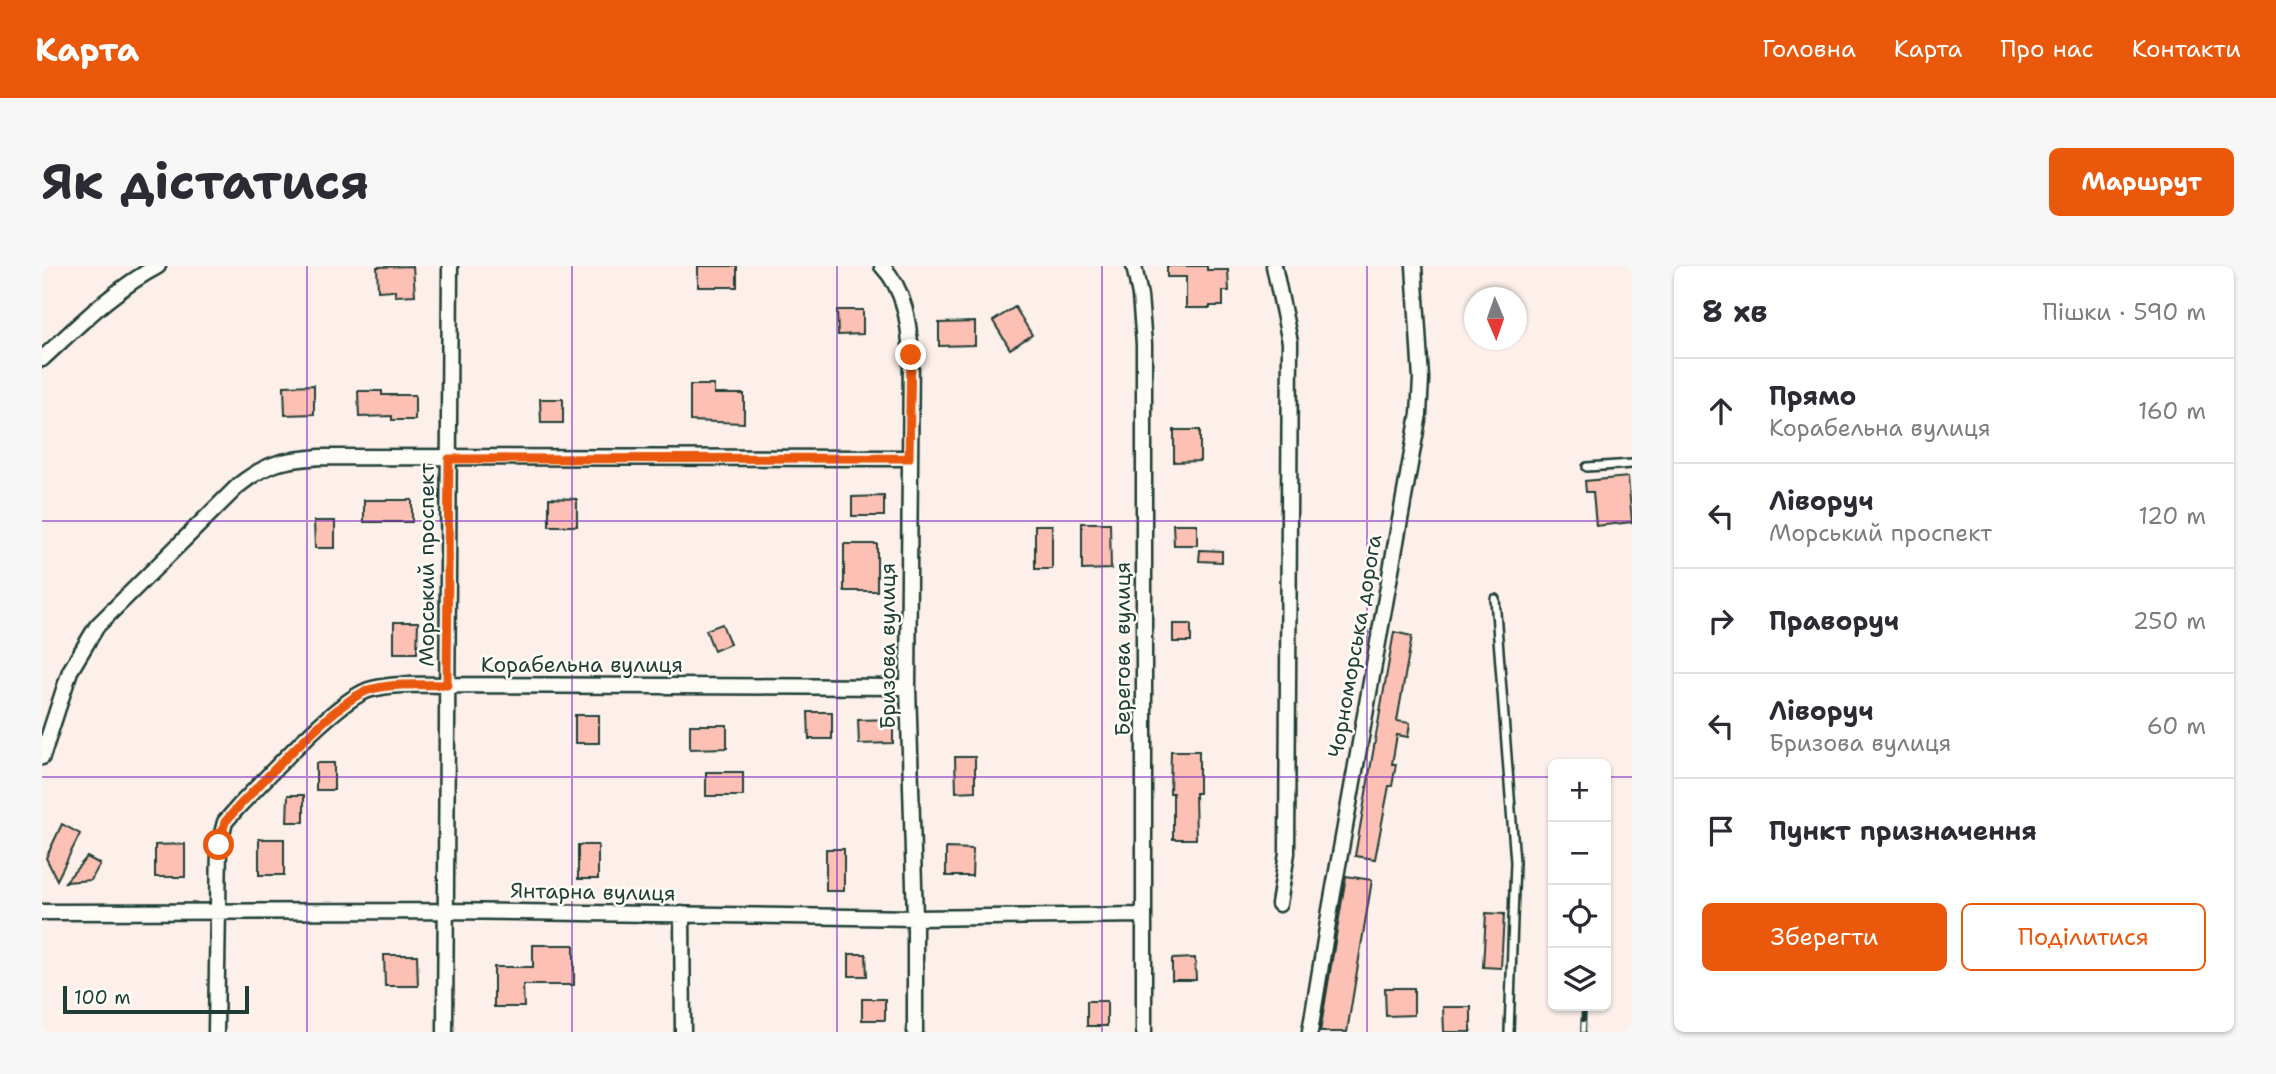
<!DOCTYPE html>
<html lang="uk">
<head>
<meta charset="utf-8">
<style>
	body { margin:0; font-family:"Shantell Sans",sans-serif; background:#f7f7f7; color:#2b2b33 }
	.controls { position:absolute; right:21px; bottom:21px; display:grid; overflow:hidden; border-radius:10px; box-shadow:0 2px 5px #0004 }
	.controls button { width:63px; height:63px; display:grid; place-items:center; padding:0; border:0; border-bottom:2px solid #e1e1e2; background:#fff; color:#2b2b33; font:35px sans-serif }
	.compass { position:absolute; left:1422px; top:21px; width:63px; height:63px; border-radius:50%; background:#fff; box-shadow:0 2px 5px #0004; rotate:178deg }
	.scale { position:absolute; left:21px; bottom:18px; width:186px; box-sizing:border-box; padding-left:7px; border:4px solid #1f3d34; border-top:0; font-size:19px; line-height:24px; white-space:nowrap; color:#1f3d34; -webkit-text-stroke:5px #fdfcf7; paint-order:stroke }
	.stop { position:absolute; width:21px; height:21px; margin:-16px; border:5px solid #ea580c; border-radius:50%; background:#fff }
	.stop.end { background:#ea580c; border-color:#fff; box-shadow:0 2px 7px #0008 }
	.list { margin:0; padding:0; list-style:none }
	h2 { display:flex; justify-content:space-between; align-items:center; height:91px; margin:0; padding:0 28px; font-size:30px }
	h2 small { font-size:23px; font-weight:400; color:#7c7c81 }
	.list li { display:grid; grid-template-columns:46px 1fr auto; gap:21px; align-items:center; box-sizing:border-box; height:105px; padding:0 28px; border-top:2px solid #e1e1e2 }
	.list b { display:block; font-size:26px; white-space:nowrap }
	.list p { margin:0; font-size:23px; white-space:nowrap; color:#7c7c81 }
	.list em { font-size:23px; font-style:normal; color:#7c7c81 }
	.actions { display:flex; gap:14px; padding:21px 28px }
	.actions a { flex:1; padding:16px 0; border:2px solid #ea580c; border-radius:10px; text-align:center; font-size:24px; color:#ea580c }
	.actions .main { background:#ea580c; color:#fff }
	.icon { flex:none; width:38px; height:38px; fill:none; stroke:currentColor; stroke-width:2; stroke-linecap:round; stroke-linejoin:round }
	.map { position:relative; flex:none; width:1590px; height:766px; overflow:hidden; border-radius:10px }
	header { display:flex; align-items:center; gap:42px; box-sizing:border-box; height:98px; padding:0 35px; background:#ea580c; color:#fff }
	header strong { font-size:33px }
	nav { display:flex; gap:38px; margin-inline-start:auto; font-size:24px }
	.intro { display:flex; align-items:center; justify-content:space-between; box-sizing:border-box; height:168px; padding:0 42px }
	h1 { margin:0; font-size:49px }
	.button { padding:18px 32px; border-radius:10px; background:#ea580c; color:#fff; font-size:24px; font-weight:700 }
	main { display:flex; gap:42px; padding:0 42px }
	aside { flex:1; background:#fff; border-radius:10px; box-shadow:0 2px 5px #0004 }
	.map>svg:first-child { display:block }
	.building { fill:#fcc1b4; stroke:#1f3d34; stroke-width:2 }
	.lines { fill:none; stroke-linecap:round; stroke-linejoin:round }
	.service-casing { stroke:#1f3d34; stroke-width:12 }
	.minor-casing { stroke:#1f3d34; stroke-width:19 }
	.service { stroke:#fdfcf7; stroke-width:7 }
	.minor { stroke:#fdfcf7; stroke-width:14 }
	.rail-casing { stroke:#1f3d34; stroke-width:6 }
	.rail { stroke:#fdfcf7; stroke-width:3.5; stroke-dasharray:10; stroke-linecap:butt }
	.route { stroke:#ea580c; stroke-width:9 }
	.grid { fill:none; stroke:#7b2cbf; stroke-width:2; stroke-opacity:0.55 }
	.labels { text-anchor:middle; stroke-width:5; stroke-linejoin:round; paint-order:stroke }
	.street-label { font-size:21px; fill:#1f3d34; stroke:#fdfcf7 }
</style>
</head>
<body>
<header>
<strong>Карта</strong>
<nav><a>Головна</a><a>Карта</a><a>Про нас</a><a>Контакти</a></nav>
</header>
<div class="intro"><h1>Як дістатися</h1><a class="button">Маршрут</a></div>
<main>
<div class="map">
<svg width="1590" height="766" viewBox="0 0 1590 766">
	<rect width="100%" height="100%" fill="#fdf0ea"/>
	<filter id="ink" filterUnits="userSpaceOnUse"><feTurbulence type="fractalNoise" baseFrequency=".0143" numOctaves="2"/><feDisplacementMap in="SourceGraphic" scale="14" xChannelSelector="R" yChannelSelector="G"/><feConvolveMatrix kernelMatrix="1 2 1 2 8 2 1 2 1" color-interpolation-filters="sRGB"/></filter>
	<g filter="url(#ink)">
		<path class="building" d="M371,0L373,29L353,30V24L336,25L335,1Z
			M656,0H695V21H656Z
			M1125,0H1165V4H1186L1187,25H1181V40H1168V42H1144V11H1125Z
			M973,41L990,69L968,83L951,55Z
			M795,44H821V68L796,69Z
			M933,56V79L897,80V57Z
			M272,119V148L243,149L242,120Z
			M648,119H672V128H702V157L648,155Z
			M316,125H340V129H373V154H350V150L317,151Z
			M498,133H521V157H499Z
			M1132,164H1158V195L1132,196Z
			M1586,211L1590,256L1554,260L1551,226H1544L1543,215Z
			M842,230V250H810V231Z
			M507,232L535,233V260H507Z
			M322,234H370V256H322Z
			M272,255H293V282H273Z
			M1040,257H1068L1069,303L1040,304Z
			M1131,258H1155V279H1132Z
			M993,259H1010V303H993Z
			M802,278H835V325H802Z
			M1158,284L1180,285V296L1157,295Z
			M352,356H376L375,387H352Z
			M680,358L688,378L672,385L664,364Z
			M1131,358H1149V376H1131Z
			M1352,366L1370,370L1355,455L1368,457L1366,471L1355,469L1350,498H1354L1350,520H1347L1333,593L1313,590Z
			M766,446H790V473H767Z
			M533,449H557V477H533Z
			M851,453V477L817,478L816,454Z
			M648,459H685V482L648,483Z
			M1129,485H1157V527H1153L1154,573H1131V527H1128Z
			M913,491H933V525L914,526Z
			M274,497H292V524H274Z
			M664,506H701V530H664Z
			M246,529H262V556H245Z
			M20,558L38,568L15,614L4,592Z
			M217,573H242V609H217Z
			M143,578V611H113V579Z
			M536,579H556V613H536Z
			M904,582L931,583L930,610H904Z
			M784,583H802V625H784Z
			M45,591L58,598L49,614L23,616Z
			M1304,610L1330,614L1305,766H1278Z
			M1444,647L1462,648L1459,702L1441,701Z
			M491,679H532V719H481L482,741H452V701H491Z
			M807,688H824L825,710H807Z
			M342,689H375L376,720H343Z
			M1153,692L1154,714H1130V693Z
			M1343,722H1372V749L1344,750Z
			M820,733H843V754H820Z
			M1045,735H1065V760H1045Z
			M1401,741H1429V766H1402Z"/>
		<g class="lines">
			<g class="service-casing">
				<path id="service" d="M1545,201L1590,198
					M1453,333L1473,596L1467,766"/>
			</g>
			<g class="minor-casing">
				<path id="minor" d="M840,0C863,24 867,57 869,89L866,421L873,652V766
					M1092,0L1098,30L1102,78V766
					M1232,0L1248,76L1245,587L1237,638
					M0,93C36,60 72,23 116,0
					M0,491L28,405L55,360L197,219C226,196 242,194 278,191L867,192
					M0,646L403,645L873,652L1101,649
					M640,648L641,766
					M174,766L177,579L183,556L197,540C224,513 298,430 330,423C354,417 381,419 405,419L866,421
					M403,766L408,0
					M1268,766L1288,644L1377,148L1379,113L1372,0"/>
			</g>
			<use href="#service" class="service"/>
			<use href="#minor" class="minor"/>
			<g class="rail-casing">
				<path id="rail" d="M1541,766L1542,740"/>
			</g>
			<use href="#rail" class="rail"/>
		</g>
	</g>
	<g class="lines" filter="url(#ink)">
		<path class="route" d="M177,579L183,556L197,540C224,513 298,430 330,423C354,417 381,419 405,419L407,193L867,192L869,89"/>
	</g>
	<path class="grid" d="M265,0V766M530,0V766M795,0V766M1060,0V766M1325,0V766M0,255H1590M0,511H1511M1564,511H1590"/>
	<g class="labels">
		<g class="street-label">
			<text transform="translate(385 299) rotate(-90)" y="7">Морський проспект</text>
			<text transform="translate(846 380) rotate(-90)" y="7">Бризова вулиця</text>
			<text transform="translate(1313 380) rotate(-80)" y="7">Чорноморська дорога</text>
			<text transform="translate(1081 383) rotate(-90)" y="7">Берегова вулиця</text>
			<text x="540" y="406">Корабельна вулиця</text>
			<text transform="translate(551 626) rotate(1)" y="7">Янтарна вулиця</text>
		</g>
	</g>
</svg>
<div class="controls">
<button>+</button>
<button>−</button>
<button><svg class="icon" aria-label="locate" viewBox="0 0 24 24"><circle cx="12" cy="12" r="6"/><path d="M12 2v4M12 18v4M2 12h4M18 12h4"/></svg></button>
<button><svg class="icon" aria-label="layers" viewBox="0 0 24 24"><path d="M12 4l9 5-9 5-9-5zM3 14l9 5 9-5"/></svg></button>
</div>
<svg class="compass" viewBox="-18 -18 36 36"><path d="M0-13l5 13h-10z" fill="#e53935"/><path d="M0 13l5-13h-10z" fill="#7c7c81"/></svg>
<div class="scale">100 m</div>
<div class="stop" style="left:177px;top:579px"></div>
<div class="stop end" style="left:869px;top:89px"></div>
</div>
<aside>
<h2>8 хв<small>Пішки · 590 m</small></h2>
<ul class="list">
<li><svg class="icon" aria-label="ahead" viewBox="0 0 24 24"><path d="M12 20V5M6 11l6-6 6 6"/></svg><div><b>Прямо</b><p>Корабельна вулиця</p></div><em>160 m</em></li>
<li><svg class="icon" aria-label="left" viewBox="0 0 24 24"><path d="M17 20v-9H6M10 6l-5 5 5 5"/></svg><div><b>Ліворуч</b><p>Морський проспект</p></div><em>120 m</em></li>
<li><svg class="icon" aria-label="right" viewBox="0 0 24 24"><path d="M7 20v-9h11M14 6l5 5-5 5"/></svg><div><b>Праворуч</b></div><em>250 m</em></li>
<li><svg class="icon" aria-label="left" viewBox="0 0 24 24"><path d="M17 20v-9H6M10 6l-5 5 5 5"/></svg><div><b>Ліворуч</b><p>Бризова вулиця</p></div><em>60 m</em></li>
<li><svg class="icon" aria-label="arrive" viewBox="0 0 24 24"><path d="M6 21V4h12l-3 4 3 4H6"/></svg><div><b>Пункт призначення</b></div></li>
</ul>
<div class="actions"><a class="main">Зберегти</a><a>Поділитися</a></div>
</aside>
</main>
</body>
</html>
